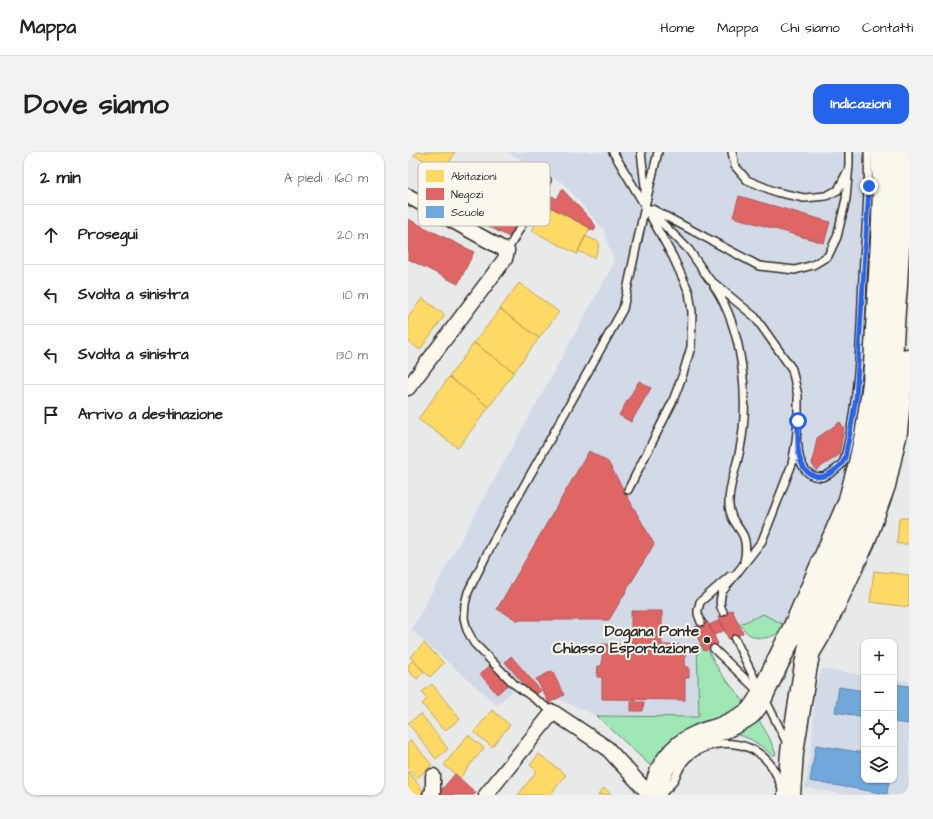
<!DOCTYPE html>
<html lang="it">
<head>
<meta charset="utf-8">
<style>
	body { margin:0; font-family:"Architects Daughter",sans-serif; background:#f2f2f2; color:#222 }
	.controls { position:absolute; right:12px; bottom:12px; display:grid; overflow:hidden; border-radius:8px; box-shadow:0 1px 3px #0004 }
	.controls button { width:36px; height:36px; display:grid; place-items:center; padding:0; border:0; border-bottom:1px solid #e0e0e0; background:#fff; color:#222; font:20px sans-serif }
	.stop { position:absolute; width:12px; height:12px; margin:-9px; border:3px solid #2563eb; border-radius:50%; background:#fff }
	.stop.end { background:#2563eb; border-color:#fff; box-shadow:0 1px 4px #0008 }
	.list { margin:0; padding:0; list-style:none }
	h2 { display:flex; justify-content:space-between; align-items:center; height:52px; margin:0; padding:0 16px; font-size:17px }
	h2 small { font-size:13px; font-weight:400; color:#767676 }
	.list li { display:grid; grid-template-columns:26px 1fr auto; gap:12px; align-items:center; box-sizing:border-box; height:60px; padding:0 16px; border-top:1px solid #e0e0e0 }
	.list b { display:block; font-size:15px; white-space:nowrap }
	.list em { font-size:13px; font-style:normal; color:#767676 }
	.icon { flex:none; width:22px; height:22px; fill:none; stroke:currentColor; stroke-width:2; stroke-linecap:round; stroke-linejoin:round }
	.map { position:relative; flex:none; width:501px; height:643px; overflow:hidden; border-radius:12px }
	header { display:flex; align-items:center; gap:24px; box-sizing:border-box; height:56px; padding:0 20px; background:#fff; border-bottom:1px solid #e0e0e0 }
	header strong { font-size:19px }
	nav { display:flex; gap:22px; margin-inline-start:auto; font-size:14px }
	.intro { display:flex; align-items:center; justify-content:space-between; box-sizing:border-box; height:96px; padding:0 24px }
	h1 { margin:0; font-size:28px }
	.button { padding:10px 18px; border-radius:12px; background:#2563eb; color:#fff; font-size:14px; font-weight:700 }
	main { display:flex; gap:24px; padding:0 24px }
	aside { flex:1; background:#fff; border-radius:12px; box-shadow:0 1px 3px #0004 }
	.map>svg:first-child { display:block }
	.built { fill:#d2dae8 }
	.green { fill:#9fe8b6; stroke:#658a70 }
	.homes { fill:#ffd966; stroke:#bfa554 }
	.shops { fill:#e06666; stroke:#aa5454 }
	.schools { fill:#6fa8dc; stroke:#5b82a7 }
	.lines { fill:none; stroke-linecap:round; stroke-linejoin:round }
	.lane-casing { stroke:#2b2b2b; stroke-width:10 }
	.street-casing { stroke:#2b2b2b; stroke-width:17 }
	.secondary-casing { stroke:#2b2b2b; stroke-width:23 }
	.primary-casing { stroke:#2b2b2b; stroke-width:25 }
	.highway-casing { stroke:#2b2b2b; stroke-width:25 }
	.lane { stroke:#fbf7ec; stroke-width:7 }
	.street { stroke:#fbf7ec; stroke-width:14 }
	.secondary { stroke:#fbf7ec; stroke-width:20 }
	.primary { stroke:#fbf7ec; stroke-width:22 }
	.highway { stroke:#fbf7ec; stroke-width:22 }
	.route { stroke:#2563eb; stroke-width:5 }
	.poi-dot { fill:#2b2b2b; stroke:#fbf7ec; stroke-width:1.5 }
	.labels { text-anchor:middle; stroke-width:4; stroke-linejoin:round; paint-order:stroke }
	.poi-label { font-size:15px; font-weight:bold; fill:#2b2b2b; stroke:#fbf7ec; text-anchor:end }
	.key { fill:#fbf7ec; stroke:#bdbab2; stroke-width:1 }
	.key-label { font-size:11px; fill:#2b2b2b }
</style>
</head>
<body>
<header>
<strong>Mappa</strong>
<nav><a>Home</a><a>Mappa</a><a>Chi siamo</a><a>Contatti</a></nav>
</header>
<div class="intro"><h1>Dove siamo</h1><a class="button">Indicazioni</a></div>
<main>
<aside>
<h2>2 min<small>A piedi · 160 m</small></h2>
<ul class="list">
<li><svg class="icon" aria-label="ahead" viewBox="0 0 24 24"><path d="M12 20V5M6 11l6-6 6 6"/></svg><div><b>Prosegui</b></div><em>20 m</em></li>
<li><svg class="icon" aria-label="left" viewBox="0 0 24 24"><path d="M17 20v-9H6M10 6l-5 5 5 5"/></svg><div><b>Svolta a sinistra</b></div><em>10 m</em></li>
<li><svg class="icon" aria-label="left" viewBox="0 0 24 24"><path d="M17 20v-9H6M10 6l-5 5 5 5"/></svg><div><b>Svolta a sinistra</b></div><em>130 m</em></li>
<li><svg class="icon" aria-label="arrive" viewBox="0 0 24 24"><path d="M6 21V4h12l-3 4 3 4H6"/></svg><div><b>Arrivo a destinazione</b></div></li>
</ul>
</aside>
<div class="map">
<svg width="501" height="643" viewBox="0 0 501 643">
	<rect width="100%" height="100%" fill="#e8eaea"/>
	<filter id="ink" filterUnits="userSpaceOnUse"><feTurbulence type="fractalNoise" baseFrequency=".025" numOctaves="2"/><feDisplacementMap in="SourceGraphic" scale="8" xChannelSelector="R" yChannelSelector="G"/><feConvolveMatrix kernelMatrix="1 2 1 2 8 2 1 2 1" color-interpolation-filters="sRGB"/></filter>
	<g filter="url(#ink)">
		<path class="built" d="M99,0H465L453,262L434,352L378,474L355,463L289,492L291,565L189,564L114,531L89,553L3,478L206,111L196,78L155,31Z
			M414,517L456,523V628H486V527L501,529V643H443L397,636L404,590L407,537Z"/>
		<path class="green" d="M355,462L378,474C365,489 343,492 332,472Z
			M289,492L300,498L312,520L337,551L319,563L247,618L189,564L291,565Z
			M349,565L361,585L368,602L365,604C355,595 344,586 330,583C324,581 317,582 311,582Z"/>
		<path class="homes" d="M0,0H47L37,19Z
			M137,53L182,76L169,102L124,79Z
			M177,84L191,90L190,98L186,106L170,99Z
			M111,131L151,160L131,186L92,157Z
			M14,146L37,163L12,198L0,189V166Z
			M92,157L131,186L106,220L66,191Z
			M66,191L106,220L81,255L41,225Z
			M41,225L81,255L50,296L10,267Z
			M491,366H501V392H489Z
			M466,419L501,423V455L462,450Z
			M16,491L36,511L22,525L2,505Z
			M5,508L16,520L9,527L0,519V513Z
			M24,532L52,567L36,579L14,552L19,547L14,540Z
			M84,558L102,573L84,595L66,580Z
			M13,562L40,597L28,607L0,571Z
			M60,583L76,596L52,626L36,613Z
			M3,588L24,613L9,626L0,616V591Z
			M131,602L158,623L142,643H110L129,619L122,613Z
			M0,619L17,641L15,643H0Z
			M196,636L204,643H190Z"/>
		<path class="shops" d="M95,16L128,33L101,85L69,68L77,53L72,51L83,30L87,32Z
			M154,37L185,70L188,75L186,79L181,77L182,76L139,53L144,44L149,47Z
			M331,44L422,70L416,91L325,65Z
			M0,67L66,100L50,132L0,107Z
			M231,229L243,236L223,270L211,263Z
			M432,270L436,276L431,303L408,318L404,312L409,286Z
			M181,299L200,310L246,392L201,468H109L89,457Z
			M324,458L335,481L321,488L310,465Z
			M223,459H254V493H278L277,515H281V526H277V548L194,547V525H189L190,514H194V492L223,493Z
			M312,468L317,478L306,483L301,473Z
			M299,469L310,492L296,499L285,476Z
			M103,504L133,539L126,544L97,510Z
			M84,512L101,532L89,542L72,522Z
			M144,519L156,543L141,551L128,527Z
			M223,550H236L235,559H223Z
			M47,622L68,641L66,643H29Z"/>
		<path class="schools" d="M486,532L501,534V572L486,570Z
			M431,535L456,539V565L427,560Z
			M408,593L456,601V628H481L479,642L402,629Z"/>
		<g class="lines">
			<g class="lane-casing">
				<path id="lane" d="M205,0L237,54L265,105L281,140L284,160L283,195L275,222L264,251L220,338
					M233,0L237,34V54L281,98L301,127L347,165L384,217L390,244V267L388,290L384,312L354,389L314,440C312,448 311,453 315,460
					M324,0L327,14L339,28L368,40L396,46L418,44L430,38L439,20
					M244,57L351,114L387,118L405,113L420,104L429,85L438,47L441,12V0
					M99,99L139,28
					M306,134C335,177 342,247 332,297C329,315 320,334 321,353C322,367 329,372 335,383C339,392 338,401 336,410
					M390,293C390,308 396,326 414,325C420,324 433,314 436,309C437,305 438,301 439,297C441,288 443,279 444,270C452,222 453,173 455,125C457,83 462,41 460,0
					M293,470L290,462V458L292,450L322,424
					M327,487L352,538
					M306,497L351,540
					M357,547L379,591
					M145,560L106,532L66,491L59,478L56,466L57,452L60,440L88,384L215,157L237,54L250,0
					M253,642C257,638 261,635 264,631C270,622 271,613 280,605C305,585 342,587 362,612C368,620 371,628 374,637"/>
			</g>
			<g class="street-casing">
				<path id="street" d="M0,44L99,99L97,107L0,236
					M406,499L419,477L459,392L480,334L492,280L499,207
					M22,643L25,640V624
					M78,643L145,560L199,596L242,643"/>
			</g>
			<g class="secondary-casing">
				<path id="secondary" d="M499,207H501"/>
			</g>
			<g class="primary-casing">
				<path id="primary" d="M247,643C250,616 266,594 291,584C297,581 303,580 309,578C316,576 336,566 342,561C347,556 351,549 354,543
					M381,643L384,600L398,513"/>
			</g>
			<g class="highway-casing">
				<path id="highway" d="M398,513L407,470L450,373C464,333 475,292 481,249C483,230 483,211 484,191C485,172 486,153 488,134C490,89 495,44 491,0
					M354,543L390,468L441,351L452,311L459,278L466,231L475,69L476,32L474,0"/>
			</g>
			<use href="#lane" class="lane"/>
			<use href="#street" class="street"/>
			<use href="#secondary" class="secondary"/>
			<use href="#primary" class="primary"/>
			<use href="#highway" class="highway"/>
		</g>
	</g>
	<g class="lines" filter="url(#ink)">
		<path class="route" d="M390,269C390,286 386,318 407,324C410,325 413,325 416,324C421,323 433,314 435,310C438,306 438,300 439,295C443,279 445,262 448,246L461,34"/>
	</g>
	<circle class="poi-dot" cx="299" cy="488" r="4"/>
	<g class="labels">
		<g class="poi-label">
			<text x="291" y="484">Dogana Ponte<tspan x="291" dy="17">Chiasso Esportazione</tspan></text>
		</g>
	</g>
	<rect x="10" y="10" width="132" height="64" rx="6" class="key"/>
	<rect x="18" y="18" width="18" height="12" fill="#ffd966"/>
	<rect x="18" y="36" width="18" height="12" fill="#e06666"/>
	<rect x="18" y="54" width="18" height="12" fill="#6fa8dc"/>
	<g class="key-label">
		<text x="43" y="28">Abitazioni</text>
		<text x="43" y="46">Negozi</text>
		<text x="43" y="64">Scuole</text>
	</g>
</svg>
<div class="controls">
<button>+</button>
<button>−</button>
<button><svg class="icon" aria-label="locate" viewBox="0 0 24 24"><circle cx="12" cy="12" r="6"/><path d="M12 2v4M12 18v4M2 12h4M18 12h4"/></svg></button>
<button><svg class="icon" aria-label="layers" viewBox="0 0 24 24"><path d="M12 4l9 5-9 5-9-5zM3 14l9 5 9-5"/></svg></button>
</div>
<div class="stop" style="left:390px;top:269px"></div>
<div class="stop end" style="left:461px;top:34px"></div>
</div>
</main>
</body>
</html>
